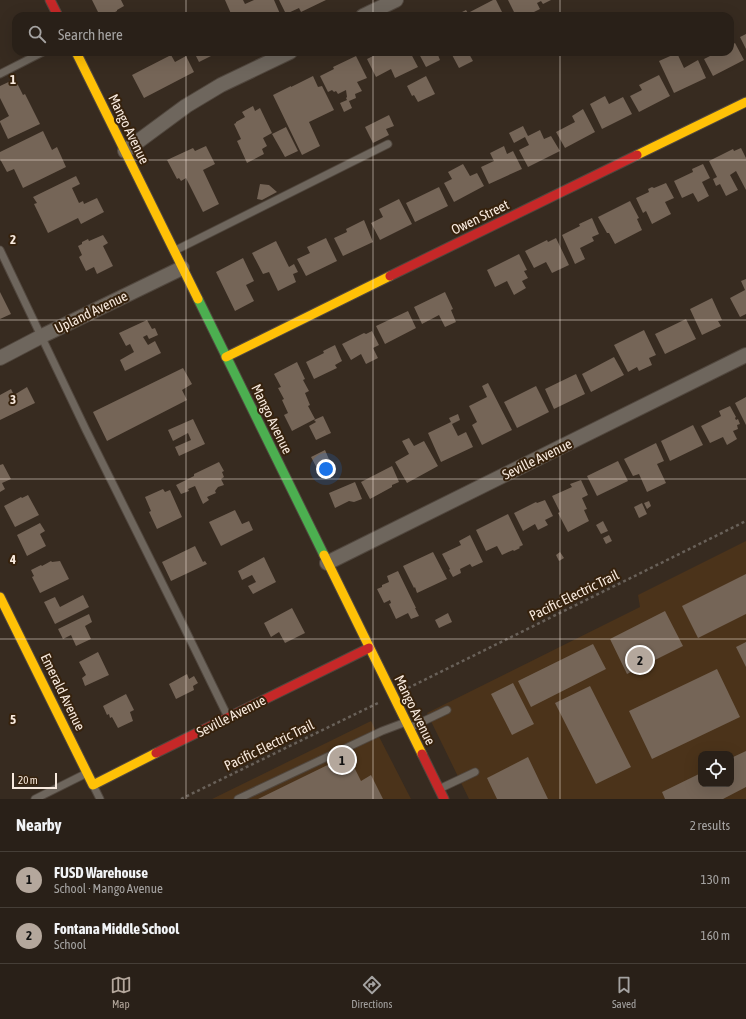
<!DOCTYPE html>
<html lang="en">
<head>
<meta charset="utf-8">
<style>
	body { margin:0; font-family:"Asap Condensed",sans-serif; background:#312821; color:#f1f3f6 }
	.controls { position:absolute; right:12px; bottom:12px; display:grid; overflow:hidden; border-radius:8px; box-shadow:0 4px 16px #0002 }
	.controls button { width:36px; height:36px; display:grid; place-items:center; padding:0; border:0; border-bottom:1px solid #453e37; background:#292018; color:#f1f3f6; font:20px sans-serif }
	.scale { position:absolute; left:12px; bottom:10px; width:45px; box-sizing:border-box; padding-left:4px; border:2px solid #f8eade; border-top:0; font-size:11px; line-height:14px; white-space:nowrap; color:#f8eade; -webkit-text-stroke:3px #36220d; paint-order:stroke }
	.you { position:absolute; left:326px; top:469px; width:14px; height:14px; margin:-10px; border:3px solid #fff; border-radius:50%; background:#1a73e8; box-shadow:0 0 0 6px #1a73e833 }
	.badge { display:grid; place-items:center; width:26px; height:26px; border-radius:50%; background:#b4a79c; color:#111; font-size:13px; font-weight:700 }
	.pin { position:absolute; translate:-50% -50%; border:2px solid #fff; box-shadow:0 1px 4px #0006 }
	.list { margin:0; padding:0; list-style:none }
	h2 { display:flex; justify-content:space-between; align-items:center; height:52px; margin:0; padding:0 16px; font-size:17px }
	h2 small { font-size:13px; font-weight:400; color:#a5a3a2 }
	.list li { display:grid; grid-template-columns:26px 1fr auto; gap:12px; align-items:center; box-sizing:border-box; height:56px; padding:0 16px; border-top:1px solid #453e37 }
	.list b { display:block; font-size:15px; white-space:nowrap }
	.list p { margin:0; font-size:13px; white-space:nowrap; color:#a5a3a2 }
	.list em { font-size:13px; font-style:normal; color:#a5a3a2 }
	.icon { flex:none; width:22px; height:22px; fill:none; stroke:currentColor; stroke-width:2; stroke-linecap:round; stroke-linejoin:round }
	.map { position:relative; flex:none; width:746px; height:799px; overflow:hidden }
	.search { position:absolute; background:#292018; box-shadow:0 4px 16px #0002; left:12px; right:12px; top:12px; height:44px; display:flex; align-items:center; gap:10px; box-sizing:border-box; padding:0 14px; border-radius:12px; color:#a5a3a2; font-size:15px }
	.sheet { height:164px; background:#292018 }
	nav { display:flex; justify-content:space-around; align-items:center; box-sizing:border-box; height:56px; border-top:1px solid #453e37; background:#292018; font-size:11px; color:#a5a3a2 }
	nav a { display:grid; justify-items:center; gap:2px }
	nav .on { color:#b4a79c }
	.map>svg:first-child { display:block }
	.built { fill:#4b331a; fill-rule:evenodd }
	.building { fill:#756557 }
	.lines { fill:none; stroke-linecap:round; stroke-linejoin:round }
	.lane-casing { stroke:#51473e; stroke-width:9 }
	.street-casing { stroke:#51473e; stroke-width:16 }
	.fast-casing { stroke:#51473e; stroke-width:11 }
	.slow-casing { stroke:#51473e; stroke-width:11 }
	.jam-casing { stroke:#51473e; stroke-width:11 }
	.path { stroke:#696159; stroke-width:2.5; stroke-dasharray:3 3; stroke-linecap:butt }
	.lane { stroke:#6e665d; stroke-width:7 }
	.street { stroke:#6e665d; stroke-width:14 }
	.fast { stroke:#4caf50; stroke-width:9 }
	.slow { stroke:#ffc107; stroke-width:9 }
	.jam { stroke:#c62828; stroke-width:9 }
	.grid { fill:none; stroke:#f8eade; stroke-width:1; stroke-opacity:0.55 }
	.labels { text-anchor:middle; stroke-width:4; stroke-linejoin:round; paint-order:stroke }
	.street-label { font-size:14px; fill:#f8eade; stroke:#36220d }
	.grid-label { font-size:13px; text-anchor:middle; font-weight:bold; fill:#f8eade; stroke:#36220d; stroke-width:4; stroke-linejoin:round; paint-order:stroke }
</style>
</head>
<body>
<div class="map">
<svg width="746" height="799" viewBox="0 0 746 799">
	<rect width="100%" height="100%" fill="#372b20"/>
	<path class="built" d="M746,541V799H469L427,713L640,607L638,595ZM701,754H731V784H701Z
		M371,721L411,799H212Z"/>
	<path class="building" d="M92,0H121L124,6L117,10V11L107,16H100Z
		M225,0H243L245,4L254,0H274L281,16H232Z
		M279,0H326L301,12L299,8L286,14Z
		M493,0H496L504,16H454L466,10L468,13Z
		M508,0H551L543,4L541,1L537,3L540,9L526,16H516Z
		M746,34V49L740,37Z
		M735,43L744,60L713,76L704,59L714,54L713,52H730V46Z
		M194,52H219L199,62Z
		M381,52H410L418,67L395,78L391,69L376,77L367,59Z
		M418,52H444L438,55L440,60L426,67Z
		M453,52H468L473,61L459,68L451,53Z
		M677,53L684,68L698,60L706,78L674,93L659,61Z
		M171,55L175,62L186,56L194,72L144,98L132,75Z
		M356,56L367,78L357,82L362,91L355,94L356,98L349,101L352,108L344,112L340,103L347,100L346,98L347,97L346,90L338,94L336,91L334,92L332,90L328,92L320,76L334,69L333,67Z
		M659,75L670,96L639,112L630,96L642,90L639,85Z
		M313,76L318,87L322,86L334,110L309,122L320,146L302,155L273,95L291,86V87Z
		M426,76L435,94L418,102L414,95L412,96L407,86Z
		M15,79L23,95L25,94L40,124L8,139L0,122V121L9,116L0,98V86Z
		M605,96L609,104L623,97L632,114L602,129L590,104Z
		M253,106L255,111L260,108L272,133L263,138L267,146L262,149L264,154L247,163L237,141L241,139L234,124L236,123V122L245,117L242,112Z
		M583,109L595,132L565,148L556,132L575,122L572,116Z
		M389,115L394,126L386,129L389,135L373,143L365,127Z
		M523,126L528,136L540,130L544,139L551,136L560,151L528,167L519,150L529,145L525,137L514,143L509,133Z
		M286,127L298,151L285,157L272,134Z
		M43,131L52,150L57,147L66,167L23,188L14,169L7,172L0,159V152Z
		M206,146L215,164L203,170L219,204L203,212L186,178L181,181L179,178L177,179L167,160L193,148L195,151Z
		M504,146L507,154L513,151L522,169L489,184L481,167L494,161L490,153Z
		M741,148L746,158V190L736,171L730,175L738,190L726,196L720,184L716,186L713,179L717,177L709,161L733,149L734,151Z
		M463,164L470,176L477,173L484,186L454,202L444,183L452,179L448,172Z
		M703,164L710,178L702,182L709,196L698,202L693,193L682,198L674,181L693,172L692,169Z
		M76,176L80,184L72,188L79,203L83,201L84,204L97,198L104,212L81,224L78,218L48,233L34,204L37,203L33,197Z
		M666,183L674,198L665,202L671,214L652,224L646,211L643,213L636,198L649,192L648,189L652,187L654,188Z
		M260,184L269,185L277,192L262,200L257,199Z
		M439,187L448,206L415,222L406,203Z
		M399,199L412,224L380,240L371,223L383,217L379,209Z
		M630,201L639,218L637,219L642,230L615,244L609,233H607L598,217Z
		M592,218L599,234L592,237L594,241L580,248L585,259L575,264L562,235L580,226L579,224Z
		M364,220L373,242L343,256L334,238L347,232L346,229Z
		M103,235L108,243L103,246L113,266L97,274L94,267L86,271L79,257L82,255L78,246L82,244V242L88,239L89,241Z
		M326,238L337,261L306,276L297,259L310,253L307,247Z
		M556,238L569,265L552,273L546,262L534,268L525,251L547,240L548,242Z
		M276,241L289,267L294,264L298,272L293,274L296,282L278,291L269,272L263,274L252,253Z
		M519,254L527,270L524,271L528,278L522,281L526,288L514,295L507,281L495,287L487,270Z
		M243,258L254,281L246,285L254,301L235,311L216,272Z
		M746,279V314L740,317L730,298L745,290L741,281Z
		M0,292L11,314L0,319Z
		M445,292L453,309L451,310L456,322L445,327L439,315L422,324L414,307Z
		M712,298L722,320L718,321L721,326L702,335L690,309Z
		M408,311L416,328L385,344L376,326Z
		M686,319L696,339L665,354L655,334Z
		M147,320L152,329L155,328L158,335L149,339L147,335L143,337L148,345L155,341L161,353L125,371L120,360L134,352L130,344L126,346L119,333Z
		M644,330L656,355L649,358L652,365L639,371L637,367L628,372L614,345Z
		M372,331L379,345L373,348L378,358L366,364L361,354L351,360L342,344L364,333L366,334Z
		M335,345L342,361L335,365L337,368L314,379L306,362L324,353L323,351Z
		M614,357L624,375L591,392L582,374Z
		M297,362L305,379L303,380L309,391L305,393L310,405L308,406L315,419L292,431L284,415L288,413L282,400L284,399L278,388L281,387L274,374Z
		M183,368L192,384L182,390L187,400L107,441L93,412Z
		M576,374L585,394L554,409L545,389Z
		M488,383L512,430L482,445L472,425L477,422L469,406L487,397L482,386Z
		M536,386L549,412L517,428L504,402Z
		M27,387L35,403L0,420V395L11,389L14,395Z
		M746,397V425L735,403Z
		M730,406L736,417L735,418L736,420L738,419L740,424L737,425L738,429L733,431L737,439L727,445L723,437L710,443L701,426L721,416L719,411Z
		M458,414L460,420L452,424L458,436L466,432L473,447L441,462L428,433L451,422L449,418Z
		M323,416L331,433L316,440L309,426L316,422L314,420Z
		M193,419L205,444L179,456L175,447L191,440L188,433L173,441L168,430Z
		M693,425L703,445L670,461L661,441Z
		M409,438L414,446L424,441L438,466L407,483L395,462L409,454L402,441Z
		M656,443L664,461L657,464L666,483L647,492L639,474L633,476L624,459Z
		M325,450L331,464L318,470L311,457Z
		M618,461L628,481L597,496L587,476Z
		M219,462L224,471L222,472L224,477L221,479L224,485L218,487L215,491L216,493L207,497L209,500L203,504L195,486L188,489L189,491L181,494L176,485L194,476V474Z
		M3,464L11,479L2,483L5,489L0,492V465Z
		M392,466L399,482L392,485V487L370,499L361,482Z
		M581,480L588,495L582,498L587,509L584,510L589,521L568,532L558,513L560,512L552,496L572,487L570,484Z
		M355,482L362,499L354,502L349,501L335,508L329,493Z
		M163,489L165,492L170,490L182,517L157,529L149,512L151,511L145,497Z
		M28,495L39,515L15,527L4,506L21,497L22,498Z
		M545,500L553,516L545,520L548,525L538,530L535,524L523,531L514,513L536,502L537,503Z
		M649,501L651,506L647,509L644,503Z
		M642,503L647,514L639,518L634,507Z
		M235,510L242,524L249,521L253,530L221,546L209,522Z
		M508,514L523,545L519,547L520,548L514,551L513,550L502,555L497,546L486,551L476,530Z
		M603,521L608,531L601,534L596,525Z
		M40,523L45,531L40,534L46,546L27,556L17,535Z
		M470,535L483,562L472,567L470,564L460,569L461,573L453,577L449,570L450,569L442,554L461,545L459,541Z
		M609,535L612,541L606,544L603,538Z
		M195,546L203,562L205,561L207,564L171,581L162,562Z
		M433,552L447,579L417,593L415,587L414,588L403,566Z
		M560,552L564,558L559,561L556,555Z
		M264,557L276,582L253,594L248,586L256,582L252,575L242,580L238,571Z
		M51,561L52,562L60,561L69,579L40,593L32,577L34,576L31,570L41,565L42,566Z
		M398,571L416,608H415L419,616L411,619L408,613L396,619L389,604L391,603L390,600L384,603L377,589L382,587V585L389,582L387,576Z
		M746,574V614L698,638L682,606Z
		M83,595L89,607L55,624L44,602L55,597L60,607Z
		M292,608L305,633L285,643L279,632L271,637L264,623Z
		M665,611L683,646L627,674L610,639Z
		M448,613L452,622L439,628L435,620Z
		M89,614L92,622L85,626L91,639L76,646L71,635L63,639L58,629Z
		M746,642V667L736,647Z
		M593,644L606,669L531,707L518,681Z
		M98,652L109,675L85,686L82,678L86,675L79,662Z
		M717,669L740,717L652,759L629,711Z
		M187,674L189,679L194,676L198,683L193,686L194,690L176,699L169,684Z
		M513,683L534,724L512,735L491,694Z
		M590,686L631,767L596,784L555,703Z
		M126,694L134,710L130,712L133,721L118,728L112,717L110,718L109,714L107,715L103,706Z
		M746,751V787L723,799H665L662,792L701,773V784H731V758Z
		M348,755L361,781L371,775L383,799H258Z
		M528,757L548,799H497L487,778Z"/>
	<g class="lines">
		<g class="lane-casing">
			<path id="lane" d="M0,74L43,52
				M0,250L86,430L184,627L228,717
				M174,251L388,144
				M409,728L447,710
				M93,785L100,799
				M439,789L475,772
				M35,799L87,773
				M238,799L382,731L406,722"/>
		</g>
		<g class="street-casing">
			<path id="street" d="M363,16L396,0
				M125,151L186,106L221,85L290,52
				M0,358L42,336L182,268
				M327,563L746,355"/>
		</g>
		<g class="fast-casing">
			<path id="fast" d="M198,299L324,555"/>
		</g>
		<g class="slow-casing">
			<path id="slow" d="M76,52L198,299
				M637,155L746,102
				M226,357L390,276
				M324,555L422,754
				M0,597L93,785L156,753"/>
		</g>
		<g class="jam-casing">
			<path id="jam" d="M50,0L58,16
				M390,276L637,155
				M156,753L369,648
				M422,754L444,799"/>
		</g>
		<path class="path" d="M408,688L746,521
			M181,799L378,703"/>
		<use href="#lane" class="lane"/>
		<use href="#street" class="street"/>
		<use href="#fast" class="fast"/>
		<use href="#slow" class="slow"/>
		<use href="#jam" class="jam"/>
	</g>
	<path class="grid" d="M186,0V16M373,0V16M560,0V16M186,52V799M373,52V799M560,52V799M0,160H746M0,320H746M0,479H746M0,639H746"/>
	<g class="labels">
		<g class="street-label">
			<text transform="translate(129 129) rotate(64)" y="5">Mango Avenue</text>
			<text transform="translate(480 217) rotate(-26)" y="5">Owen Street</text>
			<text transform="translate(91 312) rotate(-26)" y="5">Upland Avenue</text>
			<text transform="translate(272 419) rotate(64)" y="5">Mango Avenue</text>
			<text transform="translate(537 459) rotate(-26)" y="5">Seville Avenue</text>
			<text transform="translate(574 595) rotate(-26)" y="5">Pacific Electric Trail</text>
			<text transform="translate(63 692) rotate(64)" y="5">Emerald Avenue</text>
			<text transform="translate(415 710) rotate(64)" y="5">Mango Avenue</text>
			<text transform="translate(231 716) rotate(-27)" y="5">Seville Avenue</text>
			<text transform="translate(269 745) rotate(-26)" y="5">Pacific Electric Trail</text>
		</g>
	</g>
	<g class="grid-label">
		<text x="13" y="84">1</text>
		<text x="13" y="244">2</text>
		<text x="13" y="404">3</text>
		<text x="13" y="564">4</text>
		<text x="13" y="724">5</text>
	</g>
</svg>
<div class="controls">
<button><svg class="icon" aria-label="locate" viewBox="0 0 24 24"><circle cx="12" cy="12" r="6"/><path d="M12 2v4M12 18v4M2 12h4M18 12h4"/></svg></button>
</div>
<div class="scale">20 m</div>
<div class="you"></div>
<div class="pin badge" style="left:342px;top:760px">1</div>
<div class="pin badge" style="left:640px;top:660px">2</div>
<div class="search"><svg class="icon" aria-label="search" viewBox="0 0 24 24"><circle cx="10" cy="10" r="6"/><path d="M15 15l6 6"/></svg>Search here</div>
</div>
<section class="sheet">
<h2>Nearby<small>2 results</small></h2>
<ul class="list">
<li><span class="badge">1</span><div><b>FUSD Warehouse</b><p>School · Mango Avenue</p></div><em>130 m</em></li>
<li><span class="badge">2</span><div><b>Fontana Middle School</b><p>School</p></div><em>160 m</em></li>
</ul>
</section>
<nav>
<a class="on"><svg class="icon" aria-label="map" viewBox="0 0 24 24"><path d="M3 6l6-2 6 2 6-2v14l-6 2-6-2-6 2zM9 4v14M15 6v14"/></svg>Map</a>
<a><svg class="icon" aria-label="directions" viewBox="0 0 24 24"><path d="M12 3l9 9-9 9-9-9zM9 14v-3h6M13 9l2 2-2 2"/></svg>Directions</a>
<a><svg class="icon" aria-label="saved" viewBox="0 0 24 24"><path d="M7 4h10v16l-5-4-5 4z"/></svg>Saved</a>
</nav>
</body>
</html>
